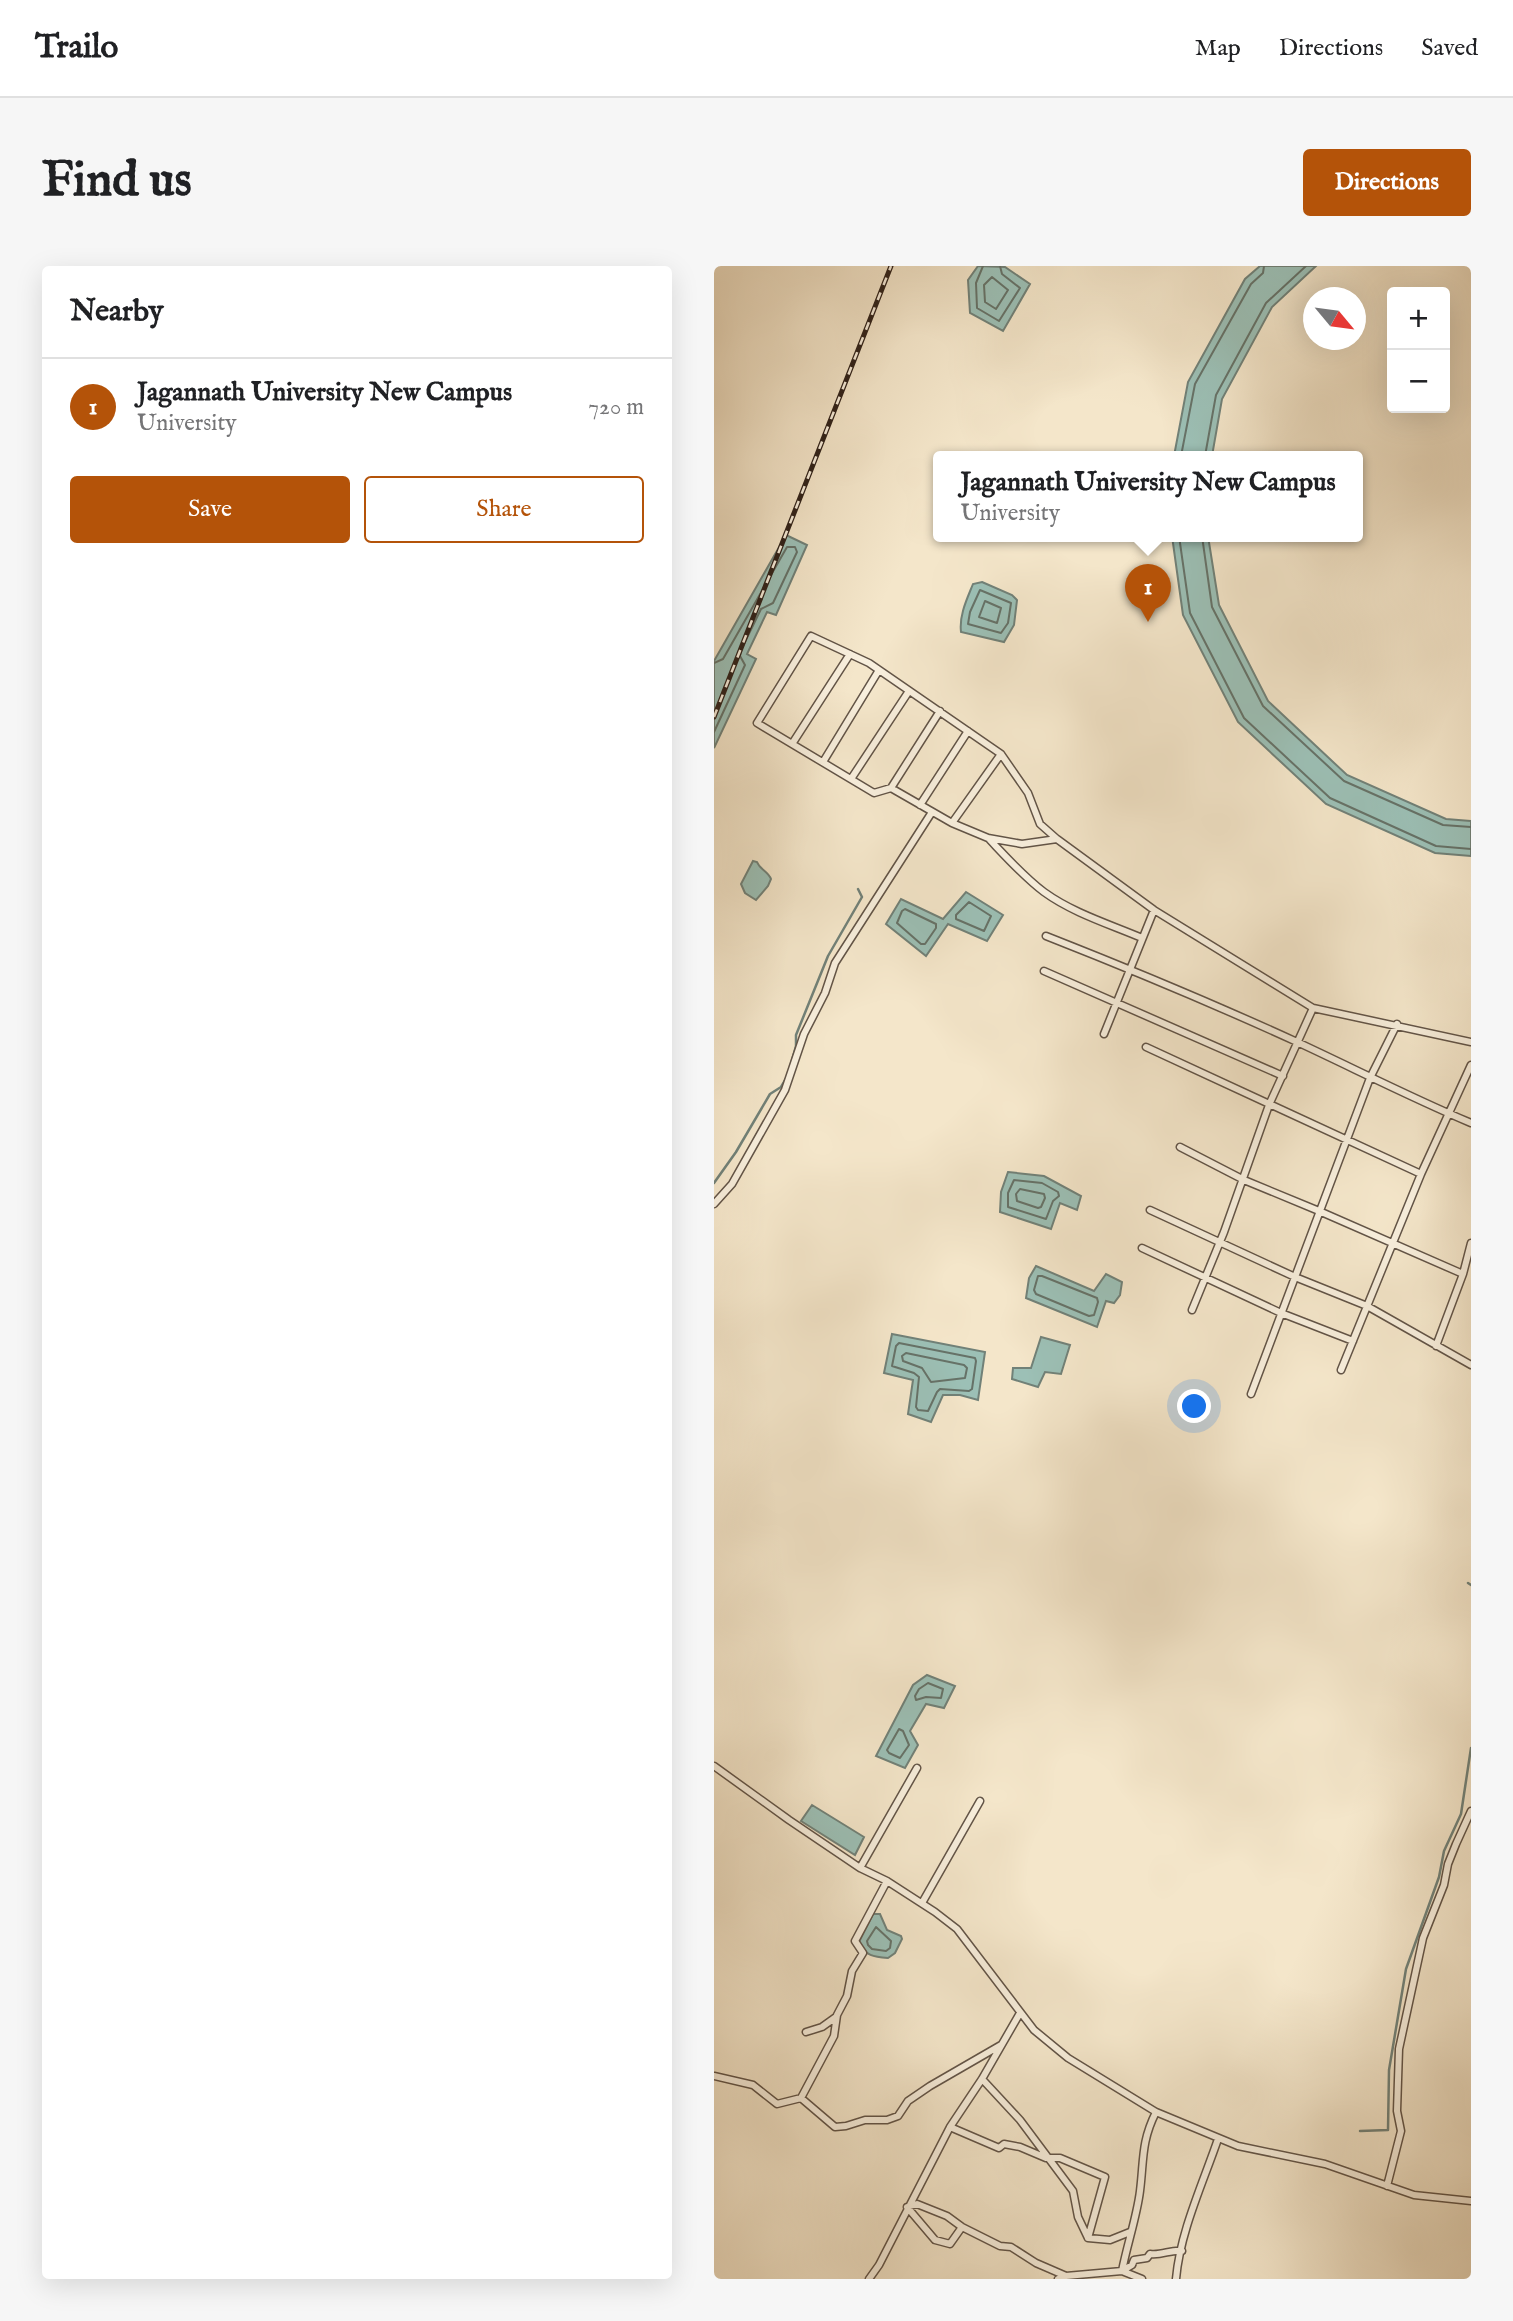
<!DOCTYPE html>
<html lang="en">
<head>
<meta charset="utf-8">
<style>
	body { margin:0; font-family:"IM FELL English",serif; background:#f6f6f6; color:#202124 }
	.controls { position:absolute; right:21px; top:21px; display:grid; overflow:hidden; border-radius:7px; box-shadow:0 7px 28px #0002 }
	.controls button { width:63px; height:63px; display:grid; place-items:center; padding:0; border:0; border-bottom:2px solid #e0e0e0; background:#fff; color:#202124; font:35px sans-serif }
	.compass { position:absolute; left:589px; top:21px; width:63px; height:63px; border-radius:50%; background:#fff; box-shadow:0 7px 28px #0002; rotate:119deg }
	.you { position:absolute; left:481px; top:1141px; width:24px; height:24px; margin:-18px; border:5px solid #fff; border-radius:50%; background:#1a73e8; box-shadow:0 0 0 10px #1a73e833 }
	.badge { display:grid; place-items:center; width:46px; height:46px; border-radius:50%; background:#b45309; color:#fff; font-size:23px; font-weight:700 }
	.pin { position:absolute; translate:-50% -58px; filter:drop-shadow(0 2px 4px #0008) }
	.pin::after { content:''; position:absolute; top:37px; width:24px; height:21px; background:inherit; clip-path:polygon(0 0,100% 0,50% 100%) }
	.popup { position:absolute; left:219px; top:185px; width:430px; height:91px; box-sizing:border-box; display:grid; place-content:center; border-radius:7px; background:#fff; filter:drop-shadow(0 2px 5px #0005); font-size:23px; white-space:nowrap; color:#757577 }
	.popup b { font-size:26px; color:#202124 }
	.popup::after { content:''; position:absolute; left:50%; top:100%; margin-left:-14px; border:14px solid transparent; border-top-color:#fff }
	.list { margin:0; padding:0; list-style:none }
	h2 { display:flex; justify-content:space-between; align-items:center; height:91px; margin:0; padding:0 28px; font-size:30px }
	h2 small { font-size:23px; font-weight:400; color:#757577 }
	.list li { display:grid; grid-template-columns:46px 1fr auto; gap:21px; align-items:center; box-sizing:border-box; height:98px; padding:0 28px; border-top:2px solid #e0e0e0 }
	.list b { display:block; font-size:26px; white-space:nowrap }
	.list p { margin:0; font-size:23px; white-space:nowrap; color:#757577 }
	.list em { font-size:23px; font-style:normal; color:#757577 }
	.actions { display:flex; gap:14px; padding:21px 28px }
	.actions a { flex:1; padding:16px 0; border:2px solid #b45309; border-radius:7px; text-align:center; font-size:24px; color:#b45309 }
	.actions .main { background:#b45309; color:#fff }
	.map { position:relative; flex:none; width:757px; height:2013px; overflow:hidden; border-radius:7px }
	header { display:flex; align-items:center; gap:42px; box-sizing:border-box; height:98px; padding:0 35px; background:#fff; border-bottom:2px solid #e0e0e0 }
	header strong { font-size:33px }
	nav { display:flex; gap:38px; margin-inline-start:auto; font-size:24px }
	.intro { display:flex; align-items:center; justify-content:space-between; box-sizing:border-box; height:168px; padding:0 42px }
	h1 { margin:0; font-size:49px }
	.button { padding:18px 32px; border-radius:7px; background:#b45309; color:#fff; font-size:24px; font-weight:700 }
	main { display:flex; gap:42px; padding:0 42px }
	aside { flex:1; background:#fff; border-radius:7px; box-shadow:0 7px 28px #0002 }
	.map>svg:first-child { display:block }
	.water { fill:#9cc0b6; stroke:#718178; stroke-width:2 }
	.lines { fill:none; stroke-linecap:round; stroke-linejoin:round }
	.shore { stroke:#667268; stroke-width:2 }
	.stream { stroke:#718178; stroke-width:2.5 }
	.street-casing { stroke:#625447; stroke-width:9 }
	.street { stroke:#f8efdd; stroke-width:6 }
	.rail-casing { stroke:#31231b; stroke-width:5 }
	.rail { stroke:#f8efdd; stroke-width:2.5; stroke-dasharray:8; stroke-linecap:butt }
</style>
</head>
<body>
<header>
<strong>Trailo</strong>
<nav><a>Map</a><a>Directions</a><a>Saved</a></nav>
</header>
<div class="intro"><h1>Find us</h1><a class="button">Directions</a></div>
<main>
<aside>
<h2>Nearby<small></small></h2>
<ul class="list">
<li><span class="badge">1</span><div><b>Jagannath University New Campus</b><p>University</p></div><em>720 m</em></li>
</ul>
<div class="actions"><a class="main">Save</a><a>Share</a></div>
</aside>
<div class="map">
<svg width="757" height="2013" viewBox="0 0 757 2013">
	<rect width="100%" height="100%" fill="#f4e6ca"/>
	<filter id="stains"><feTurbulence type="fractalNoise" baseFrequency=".00286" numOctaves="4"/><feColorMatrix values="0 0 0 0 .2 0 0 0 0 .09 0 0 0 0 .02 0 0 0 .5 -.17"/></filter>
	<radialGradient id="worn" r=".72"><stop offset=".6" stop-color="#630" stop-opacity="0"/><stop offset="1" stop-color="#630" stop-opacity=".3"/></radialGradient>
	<path class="water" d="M264,0L291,1L316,18L289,65L256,47L254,14Z
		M546,0H602L558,41L508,133L498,190H460L474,116L531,13Z
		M72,269L93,279L62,349L53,346L33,388L42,393L0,482V395Z
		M458,270H494L505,339L554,435L633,509L732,553L757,555V590L721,587L612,538L524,456L469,349Z
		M268,316L298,329L303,334L300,359L290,376L247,366C245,349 253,333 259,318Z
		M39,595L43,596C46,604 54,605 57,613L54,620L42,634L31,627L27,618Z
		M252,626L289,649L273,675L234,658L212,690L172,658L187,633L229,653Z
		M294,906L330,910L367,930L363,944L346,937L337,963L286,946L287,926Z
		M322,1000L380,1025L392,1008L408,1016L406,1029L400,1037L392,1035L383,1061L312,1032L315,1012Z
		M178,1068L271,1086L264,1134L246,1129H229L217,1156L194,1148L199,1114L170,1107Z
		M327,1071L356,1079L347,1108L331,1106L324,1121L298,1113L299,1102H317Z
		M213,1409L241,1420L230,1442L212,1438L196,1465L204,1479L191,1502L162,1490L199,1419Z
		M98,1539L150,1571L141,1589L87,1555Z
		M159,1648H166L173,1664L187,1670L188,1673L181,1687L174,1692C160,1691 151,1690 145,1676Z"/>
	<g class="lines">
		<path class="shore" d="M269,0L262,17L263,42L285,55L306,22L288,8L286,0
			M278,11L294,24L282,43L271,36L270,19Z
			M467,190L481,118L537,18L549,7L550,0
			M491,190L502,129L552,37L592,0
			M465,270L476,347L530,452L616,532L722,580L757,583
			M488,270L498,341L549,440L630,515L729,559L757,561
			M266,324L297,337L294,357L287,367L254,358L256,346Z
			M271,335L287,342L283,357L265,351Z
			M0,397L9,393L73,281H81L83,286L59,337L47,343L27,384L26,390L31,399L0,466
			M255,636L277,650L270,665L242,653V649Z
			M191,643L222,658V662L211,678H207L183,657L188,645Z
			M300,914L328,917L344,926L345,930L339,935L332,953L294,941V927Z
			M306,923L330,928L331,932L327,941L324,942L303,935L302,928Z
			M324,1010H328L383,1032L384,1036L380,1049L375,1050L322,1028L320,1024Z
			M185,1077L261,1092L262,1095L258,1123L255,1125L226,1123L223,1126L214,1145L204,1144L202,1141L205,1111L200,1107L178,1100L182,1080Z
			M192,1087L250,1099L253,1102L251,1112L217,1116L208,1102L189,1095L188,1090Z
			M214,1417L229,1423L227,1432L212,1431L202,1434L201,1430L205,1423Z
			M185,1463L189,1465L195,1479L186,1492L175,1487L173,1484Z
			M162,1661L177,1675L176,1682L172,1685L158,1683L154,1679L153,1675Z"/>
		<path class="stream" d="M77,798L82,780V769L114,690L148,631L144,623
			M0,917L22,886L56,828L67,821L73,811
			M754,1317L757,1319
			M646,1865L674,1864L675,1804L692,1703L725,1611L730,1585L747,1548L757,1482"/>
		<g class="street-casing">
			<path id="street" d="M78,478L136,388
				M287,488L238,557L177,522L160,527L43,457L97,370L155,397L287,488L314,527L326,558L343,573
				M109,496L165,404
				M137,513L195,425
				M177,522L226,445
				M206,539L254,465
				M238,557L274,572L308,578L343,573L440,644L599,742L757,776
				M276,574C293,592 310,611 330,626C359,647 395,658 428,672
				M332,670C416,703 500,738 583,776C641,803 698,832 757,857
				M330,705L569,810
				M390,768L440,644
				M432,781L707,908
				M466,881L530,914L605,945L749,1008L722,1080
				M0,938L18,918L71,824L90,768L111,727L121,697L218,546
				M436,944L581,1011L653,1040L757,1099
				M428,982L567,1047L639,1075
				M749,1008L757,977
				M478,1044L510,966L555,839L599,742
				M627,1104L707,908L757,799
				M537,1128L656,812L683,758
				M0,1500L75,1554L146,1602L173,1615L221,1646L243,1663L320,1764L354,1792L442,1846L524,1880L611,1898L700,1929L757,1935
				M146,1602L203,1502
				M208,1637L266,1535
				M92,1766L108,1761L122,1751
				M0,1810L39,1819L63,1838L87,1832L120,1770L123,1749L133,1730L138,1705L149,1687L141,1675L173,1615
				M87,1832L121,1861L132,1860L151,1854H173L184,1850L194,1835L216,1820L287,1779
				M236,1861L285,1882L290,1878L306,1881L332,1892H346L391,1911L374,1972L364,1951L359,1925L306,1854L268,1813
				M673,1920L687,1865L683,1845L685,1783L709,1672L730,1619L734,1598L742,1578L757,1545
				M248,1961L236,1978L221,1974L193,1941L203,1938L233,1950L248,1961L286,1980L297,1981L322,1997L352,2010L344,2013
				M374,1972L396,1974L416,1966
				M352,2010L408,2005C413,1979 423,1950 426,1925C430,1893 427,1876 442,1846
				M155,2013L165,1999L236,1861L268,1813L306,1747
				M428,2013L408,2005L418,1999L420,1994L433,1992L436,1988C447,1990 458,1983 468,1985
				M462,2013C466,1966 489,1917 504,1873"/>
		</g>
		<use href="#street" class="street"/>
		<g class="rail-casing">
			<path id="rail" d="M0,451L177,0"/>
		</g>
		<use href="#rail" class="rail"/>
	</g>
	<rect width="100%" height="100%" filter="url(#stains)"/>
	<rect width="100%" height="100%" fill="url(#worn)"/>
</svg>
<div class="controls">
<button>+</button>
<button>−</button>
</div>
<svg class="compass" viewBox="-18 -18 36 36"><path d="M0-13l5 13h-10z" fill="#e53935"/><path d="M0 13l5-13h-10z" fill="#757577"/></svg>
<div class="you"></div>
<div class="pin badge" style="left:434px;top:356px">1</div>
<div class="popup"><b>Jagannath University New Campus</b>University</div>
</div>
</main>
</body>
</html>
